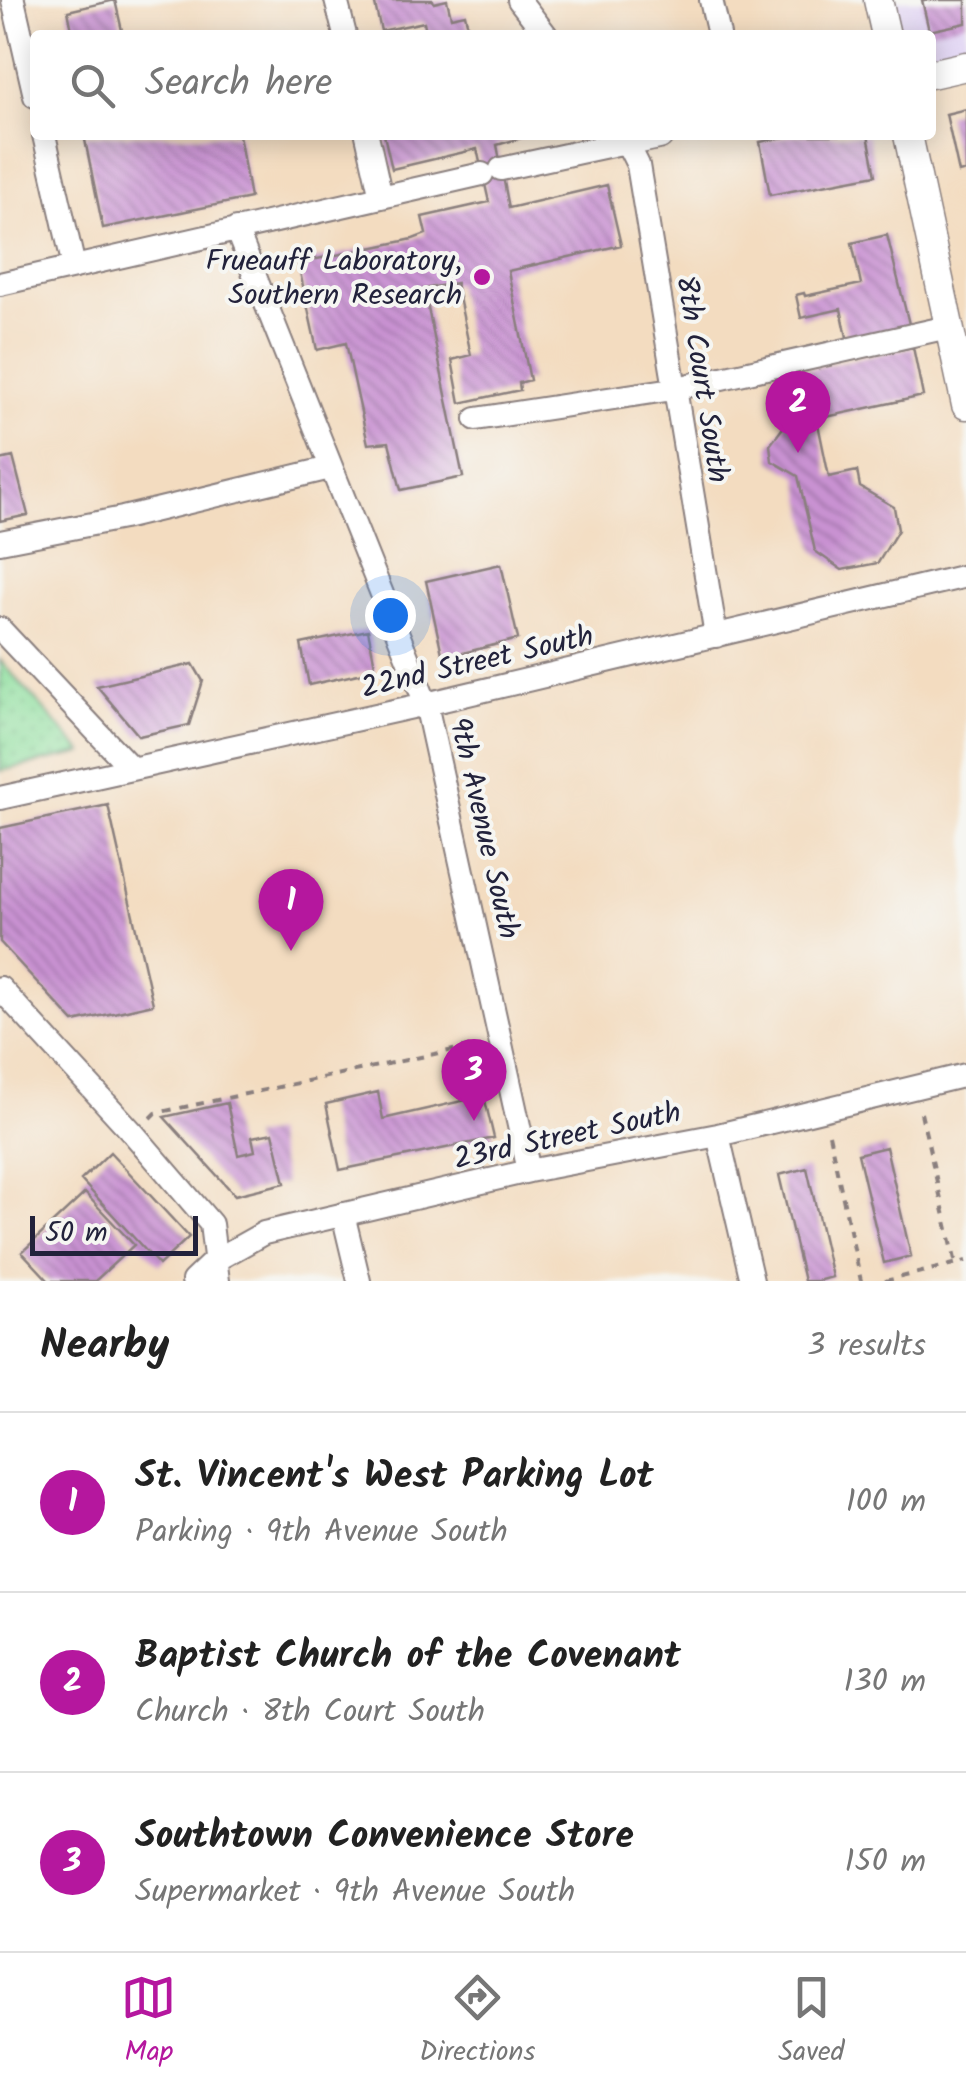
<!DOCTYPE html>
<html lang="en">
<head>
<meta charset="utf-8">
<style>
	body { margin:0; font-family:Kalam,sans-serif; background:#f2f2f2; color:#222 }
	.scale { position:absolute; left:30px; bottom:25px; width:168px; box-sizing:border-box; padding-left:10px; border:5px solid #22223b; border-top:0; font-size:28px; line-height:35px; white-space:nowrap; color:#22223b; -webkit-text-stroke:8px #f6f6f2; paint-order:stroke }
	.you { position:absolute; left:390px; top:615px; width:35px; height:35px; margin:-25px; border:8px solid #fff; border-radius:50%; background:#1a73e8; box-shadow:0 0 0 15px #1a73e833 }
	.badge { display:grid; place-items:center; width:65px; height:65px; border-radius:50%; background:#b5179e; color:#fff; font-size:32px; font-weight:700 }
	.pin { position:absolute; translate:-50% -82px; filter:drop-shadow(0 2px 5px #0008) }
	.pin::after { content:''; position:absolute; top:52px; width:35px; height:30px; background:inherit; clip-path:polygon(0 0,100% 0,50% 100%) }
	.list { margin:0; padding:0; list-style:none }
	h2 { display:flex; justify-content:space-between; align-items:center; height:130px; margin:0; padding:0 40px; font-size:42px }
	h2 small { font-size:32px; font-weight:400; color:#767676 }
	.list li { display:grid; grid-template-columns:65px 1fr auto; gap:30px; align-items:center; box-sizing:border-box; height:180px; padding:0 40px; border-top:2px solid #e0e0e0 }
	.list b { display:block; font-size:38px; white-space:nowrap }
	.list p { margin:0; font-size:32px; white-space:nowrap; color:#767676 }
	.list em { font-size:32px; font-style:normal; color:#767676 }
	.icon { flex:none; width:55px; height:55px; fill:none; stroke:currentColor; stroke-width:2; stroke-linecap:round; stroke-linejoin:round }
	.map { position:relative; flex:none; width:966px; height:1281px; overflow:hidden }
	.search { position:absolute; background:#fff; box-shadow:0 5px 25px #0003; left:30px; right:30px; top:30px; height:110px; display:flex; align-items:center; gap:25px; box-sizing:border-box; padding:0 35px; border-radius:10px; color:#767676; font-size:38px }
	.sheet { height:670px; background:#fff }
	nav { display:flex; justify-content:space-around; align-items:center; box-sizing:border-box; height:140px; border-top:2px solid #e0e0e0; background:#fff; font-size:28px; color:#767676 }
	nav a { display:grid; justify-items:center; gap:5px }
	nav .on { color:#b5179e }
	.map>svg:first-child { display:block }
	.built { fill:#e1d4f4 }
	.park { fill:url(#park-dots); stroke:#58806c; stroke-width:2.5 }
	.building { fill:url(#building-back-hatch) }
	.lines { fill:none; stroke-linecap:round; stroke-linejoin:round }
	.minor-casing { stroke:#8a7f7e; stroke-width:26 }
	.major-casing { stroke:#8a7f7e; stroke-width:31 }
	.path { stroke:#8a7f7e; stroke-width:4; stroke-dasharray:8 8; stroke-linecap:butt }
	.minor { stroke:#fff; stroke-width:22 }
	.major { stroke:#fff; stroke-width:28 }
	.poi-dot { fill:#b5179e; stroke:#f6f6f2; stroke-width:4 }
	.labels { text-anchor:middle; stroke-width:8; stroke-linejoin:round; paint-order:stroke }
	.poi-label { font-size:30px; fill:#22223b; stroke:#f6f6f2; text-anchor:end }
	.street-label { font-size:30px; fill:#22223b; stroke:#f6f6f2 }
</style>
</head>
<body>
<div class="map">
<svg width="966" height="1281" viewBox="0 0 966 1281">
	<defs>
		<pattern id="park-dots" width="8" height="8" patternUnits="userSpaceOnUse" patternTransform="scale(2.5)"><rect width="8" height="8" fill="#8edf9e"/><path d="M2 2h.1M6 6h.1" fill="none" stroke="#7abf89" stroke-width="1.8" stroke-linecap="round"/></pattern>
		<pattern id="building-back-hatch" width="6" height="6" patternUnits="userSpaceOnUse" patternTransform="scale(2.5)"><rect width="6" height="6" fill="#c992d2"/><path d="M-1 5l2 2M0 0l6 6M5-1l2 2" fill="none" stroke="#a377ac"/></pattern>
	</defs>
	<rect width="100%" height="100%" fill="#f6f6f2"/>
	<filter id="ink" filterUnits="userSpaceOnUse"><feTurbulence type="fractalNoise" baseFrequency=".01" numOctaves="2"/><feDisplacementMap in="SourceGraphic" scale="20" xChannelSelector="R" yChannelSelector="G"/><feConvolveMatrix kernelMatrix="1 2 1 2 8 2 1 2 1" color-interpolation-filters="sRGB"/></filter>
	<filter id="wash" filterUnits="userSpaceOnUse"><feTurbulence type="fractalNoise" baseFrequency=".0048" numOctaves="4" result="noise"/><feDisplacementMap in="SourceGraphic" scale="40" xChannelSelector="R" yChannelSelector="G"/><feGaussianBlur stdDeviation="2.25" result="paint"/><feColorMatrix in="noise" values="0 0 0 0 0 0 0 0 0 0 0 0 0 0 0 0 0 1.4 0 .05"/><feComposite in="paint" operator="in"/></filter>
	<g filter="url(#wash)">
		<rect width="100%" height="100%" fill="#f3dcc0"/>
		<path class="built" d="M884,0H966V59L931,66V35H893Z"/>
		<path class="park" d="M0,660L83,753L0,771Z"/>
		<g id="blocks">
			<path class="building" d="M115,0L123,35H73L68,11Z
				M374,0H433L434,3L447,0L451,17L465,14L470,35H427L424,22L381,31Z
				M922,0H966V23L929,31Z
				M966,109V171L959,173L946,114Z
				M84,135H239L250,198L103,228Z
				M384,135H531L497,145L509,208L607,185L621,245L508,271L530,380L519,383L520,390L460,403L452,360L471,355L456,283L424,289L463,477L401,490L389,442L368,444L346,343L317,350L298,263L413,239L426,234L422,217L489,202L477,149L392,169Z
				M794,135H868L876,175L770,195L760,142Z
				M887,235L910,328L848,342L841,309L801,318L796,295L804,293L805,296L861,284L852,243Z
				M913,347L923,396L817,419L829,477L857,471L860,487L894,507L898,530L878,563L842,570L815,551L798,476L772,461L770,445L785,425L775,376Z
				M13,457L28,515L0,521V460Z
				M501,564L518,639L443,658L426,581Z
				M368,630L376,670L309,685L301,644Z
				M193,664L203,681L189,725L139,736L97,686Z
				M108,805L153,1004L74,1022L0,942V828Z
				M378,1092L383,1119L484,1096L494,1138L340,1170L326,1104Z
				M227,1103L238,1155L255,1151L252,1137L273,1133L285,1183L235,1195L164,1117Z
				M886,1147L911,1256L884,1263L858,1154Z
				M110,1152L189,1237L159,1265L81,1180Z
				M807,1168L832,1277L817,1281H804L779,1175Z
				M85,1193L134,1245L95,1281H49L22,1252Z"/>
		</g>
	</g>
	<g filter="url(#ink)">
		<use href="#blocks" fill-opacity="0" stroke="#8a7f7e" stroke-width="2.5"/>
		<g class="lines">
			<g class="minor-casing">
				<path id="minor" d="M13,0L35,96
					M336,0L345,35
					M519,0L546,35
					M711,0L719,35
					M44,135L74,267
					M367,135L381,197
					M623,135L638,165L716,636
					M501,169L626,142
					M236,229L426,704L529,1171
					M0,284L482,174
					M476,419L673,389L948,327
					M0,542L123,518L330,468
					M0,629L131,768
					M0,798L426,704L966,576
					M0,988L133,1133L211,1224L218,1281
					M718,1135L752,1281
					M343,1214L359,1281
					M193,1281L214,1261L264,1233L529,1171L718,1135L966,1075"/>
			</g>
			<g class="major-casing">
				<path id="major" d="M878,0L886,35
					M931,74L966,66
					M908,135L966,405
					M626,142L659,135"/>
			</g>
			<path class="path" d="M921,1113L956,1264
				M151,1118L156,1113L477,1045
				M829,1134L861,1281
				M885,1281L966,1261"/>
			<use href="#minor" class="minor"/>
			<use href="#major" class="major"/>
		</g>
	</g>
	<circle class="poi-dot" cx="482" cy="277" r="10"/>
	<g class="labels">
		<g class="poi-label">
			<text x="462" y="270">Frueauff Laboratory,<tspan x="462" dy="34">Southern Research</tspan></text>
		</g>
		<g class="street-label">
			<text transform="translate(703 379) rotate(81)" y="10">8th Court South</text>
			<text transform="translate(477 661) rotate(-13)" y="10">22nd Street South</text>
			<text transform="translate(485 828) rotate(77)" y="10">9th Avenue South</text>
			<text transform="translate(567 1135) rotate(-12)" y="10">23rd Street South</text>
		</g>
	</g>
</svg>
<div class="scale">50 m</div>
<div class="you"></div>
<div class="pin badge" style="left:291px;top:951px">1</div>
<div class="pin badge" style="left:798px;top:453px">2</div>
<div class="pin badge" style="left:474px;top:1121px">3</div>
<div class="search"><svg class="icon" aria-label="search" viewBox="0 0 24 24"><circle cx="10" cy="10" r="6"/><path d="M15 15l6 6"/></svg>Search here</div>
</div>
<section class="sheet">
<h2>Nearby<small>3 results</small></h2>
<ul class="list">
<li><span class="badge">1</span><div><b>St. Vincent's West Parking Lot</b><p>Parking · 9th Avenue South</p></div><em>100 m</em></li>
<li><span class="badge">2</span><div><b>Baptist Church of the Covenant</b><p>Church · 8th Court South</p></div><em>130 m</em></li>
<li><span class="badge">3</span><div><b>Southtown Convenience Store</b><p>Supermarket · 9th Avenue South</p></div><em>150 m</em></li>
</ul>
</section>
<nav>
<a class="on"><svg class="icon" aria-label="map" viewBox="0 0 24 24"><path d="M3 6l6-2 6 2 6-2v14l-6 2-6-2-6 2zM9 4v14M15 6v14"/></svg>Map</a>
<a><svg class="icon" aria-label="directions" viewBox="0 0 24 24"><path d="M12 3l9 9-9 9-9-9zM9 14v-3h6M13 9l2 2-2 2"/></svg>Directions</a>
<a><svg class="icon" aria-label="saved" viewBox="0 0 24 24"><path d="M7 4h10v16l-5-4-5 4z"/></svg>Saved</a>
</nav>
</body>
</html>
